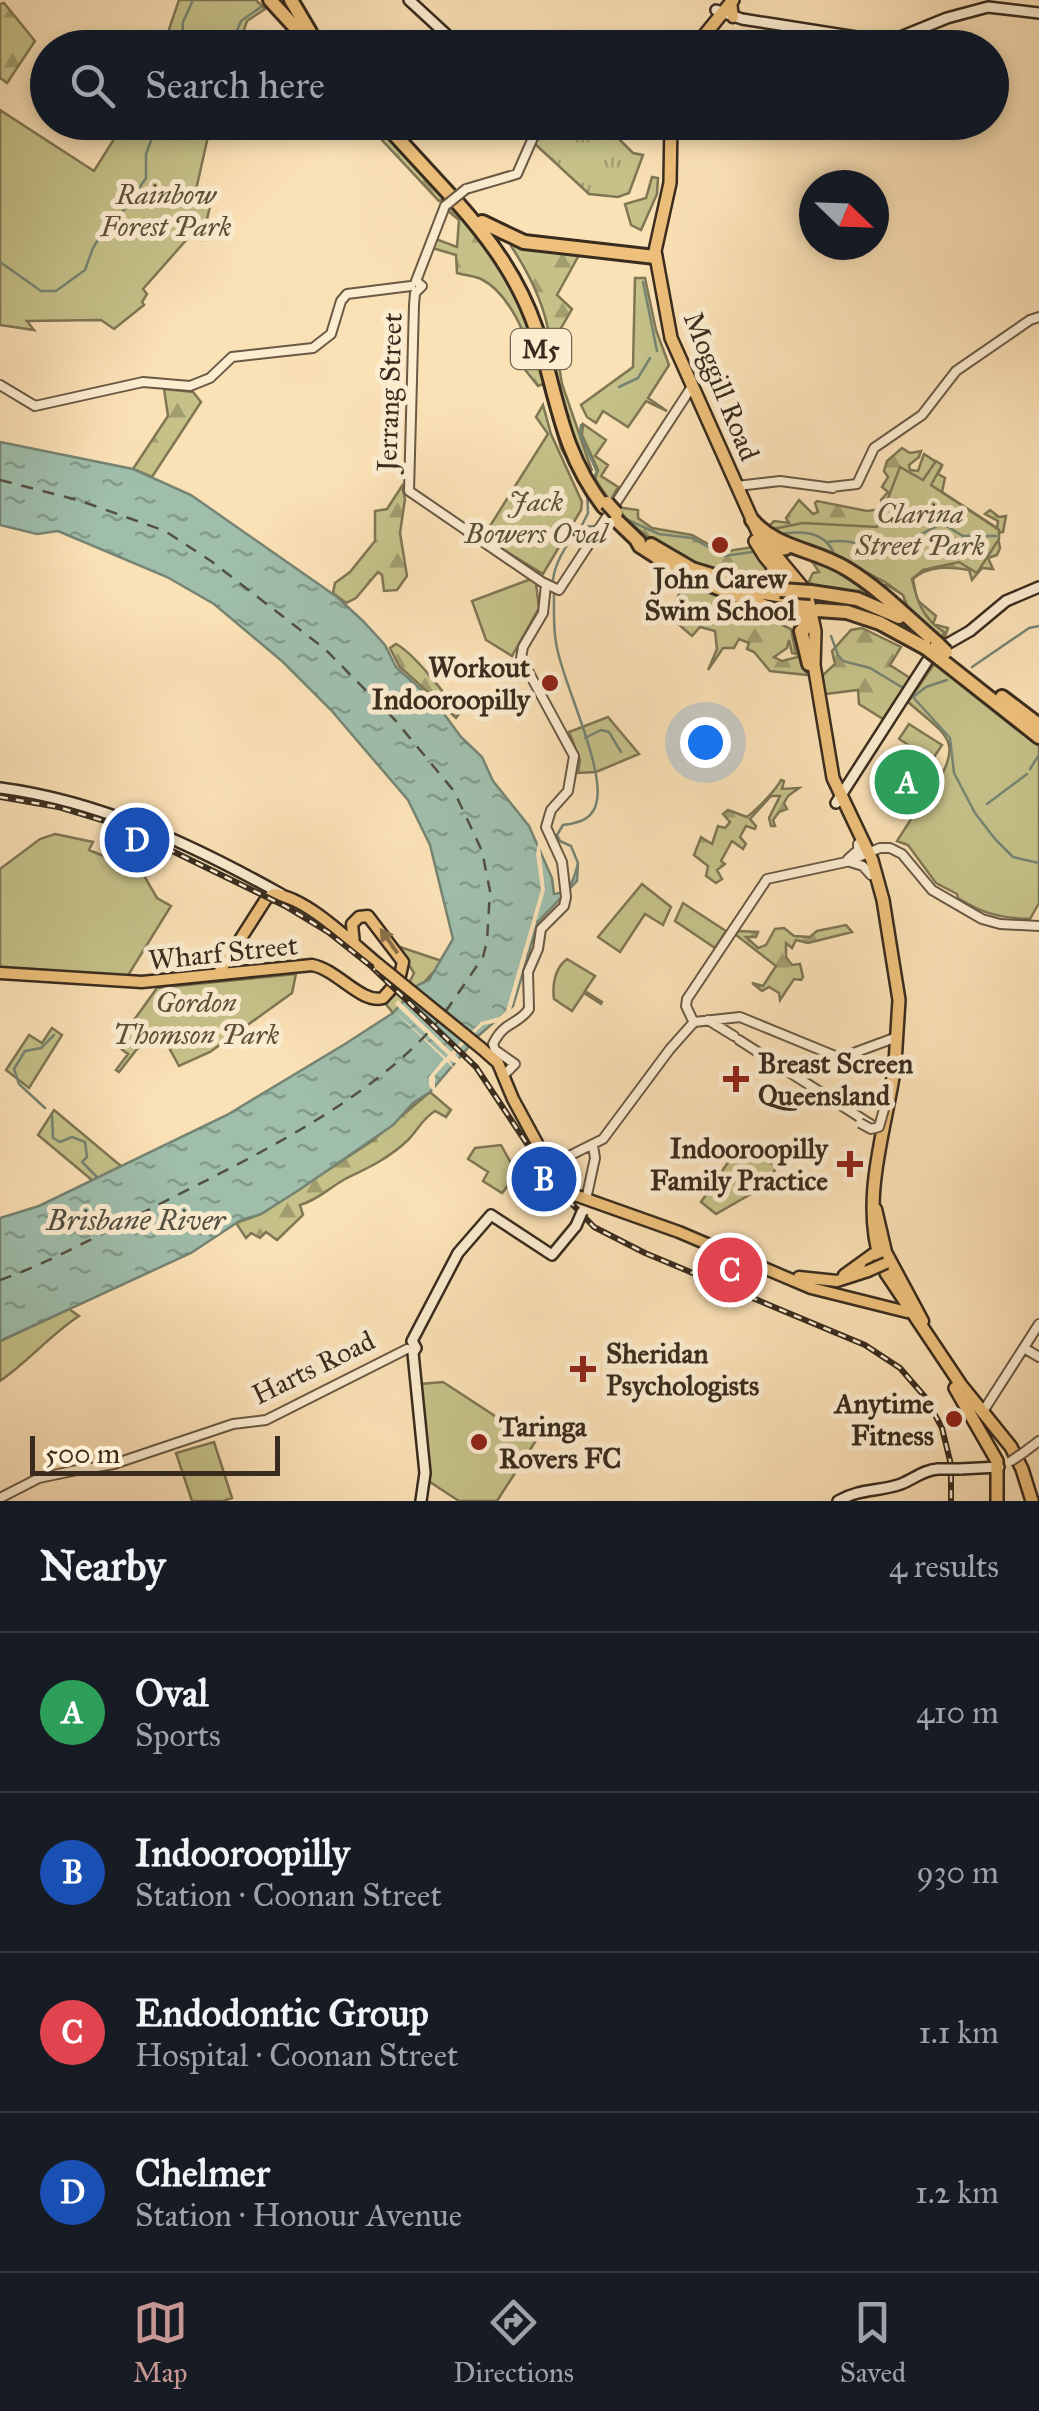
<!DOCTYPE html>
<html lang="en">
<head>
<meta charset="utf-8">
<style>
	body { margin:0; font-family:"IM FELL Great Primer",serif; background:#20242c; color:#f1f3f6 }
	.compass { position:absolute; left:799px; top:170px; width:90px; height:90px; border-radius:50%; background:#171b24; box-shadow:0 5px 15px #0003; rotate:113deg }
	.scale { position:absolute; left:30px; bottom:25px; width:250px; box-sizing:border-box; padding-left:10px; border:5px solid #392c1e; border-top:0; font-size:28px; line-height:35px; white-space:nowrap; color:#392c1e; -webkit-text-stroke:8px #fcecd0; paint-order:stroke }
	.you { position:absolute; left:705px; top:742px; width:35px; height:35px; margin:-25px; border:8px solid #fff; border-radius:50%; background:#1a73e8; box-shadow:0 0 0 15px #1a73e833 }
	.badge { display:grid; place-items:center; width:65px; height:65px; border-radius:50%; background:#c59692; color:#fff; font-size:32px; font-weight:700 }
	.pin { position:absolute; translate:-50% -50%; border:5px solid #fff; box-shadow:0 2px 10px #0006 }
	.list { margin:0; padding:0; list-style:none }
	h2 { display:flex; justify-content:space-between; align-items:center; height:130px; margin:0; padding:0 40px; font-size:42px }
	h2 small { font-size:32px; font-weight:400; color:#9ea1a6 }
	.list li { display:grid; grid-template-columns:65px 1fr auto; gap:30px; align-items:center; box-sizing:border-box; height:160px; padding:0 40px; border-top:2px solid #363941 }
	.list b { display:block; font-size:38px; white-space:nowrap }
	.list p { margin:0; font-size:32px; white-space:nowrap; color:#9ea1a6 }
	.list em { font-size:32px; font-style:normal; color:#9ea1a6 }
	.icon { flex:none; width:55px; height:55px; fill:none; stroke:currentColor; stroke-width:2; stroke-linecap:round; stroke-linejoin:round }
	.map { position:relative; flex:none; width:1039px; height:1501px; overflow:hidden }
	.search { position:absolute; background:#171b24; box-shadow:0 5px 15px #0003; left:30px; right:30px; top:30px; height:110px; display:flex; align-items:center; gap:25px; box-sizing:border-box; padding:0 35px; border-radius:55px; color:#9ea1a6; font-size:38px }
	.sheet { height:770px; background:#171b24 }
	nav { display:flex; justify-content:space-around; align-items:center; box-sizing:border-box; height:140px; border-top:2px solid #363941; background:#171b24; font-size:28px; color:#9ea1a6 }
	nav a { display:grid; justify-items:center; gap:5px }
	nav .on { color:#c59692 }
	.map>svg:first-child { display:block }
	.grass { fill:url(#grass-tufts); stroke:#7f7654; stroke-width:2.5 }
	.forest { fill:url(#forest-firs); stroke:#7f7654; stroke-width:2.5 }
	.green { fill:#c5c189; stroke:#7f7654; stroke-width:2.5 }
	.water { fill:url(#water-ripples); stroke:#768473; stroke-width:2.5 }
	.pier { fill:#fbe1b6 }
	.lines { fill:none; stroke-linecap:round; stroke-linejoin:round }
	.stream { stroke:#768473; stroke-width:2.5 }
	.ferry { stroke:#525042; stroke-width:2.5; stroke-dasharray:12 10; stroke-linecap:butt }
	.tertiary-casing { stroke:#6a5944; stroke-width:12 }
	.secondary-casing { stroke:#392c1e; stroke-width:14 }
	.primary-casing { stroke:#392c1e; stroke-width:15 }
	.trunk-casing { stroke:#392c1e; stroke-width:16 }
	.motorway-casing { stroke:#392c1e; stroke-width:18 }
	.tertiary { stroke:#fcecd0; stroke-width:8 }
	.secondary { stroke:#fcecd0; stroke-width:9 }
	.primary { stroke:#eec07b; stroke-width:10 }
	.trunk { stroke:#eec07b; stroke-width:11 }
	.motorway { stroke:#eec07b; stroke-width:12 }
	.rail-casing { stroke:#392c1e; stroke-width:6 }
	.rail { stroke:#fcecd0; stroke-width:2.5; stroke-dasharray:8; stroke-linecap:butt }
	.tertiary-bridge-casing { stroke:#6a5944; stroke-width:12; stroke-linecap:butt }
	.secondary-bridge-casing { stroke:#392c1e; stroke-width:14; stroke-linecap:butt }
	.primary-bridge-casing { stroke:#392c1e; stroke-width:15; stroke-linecap:butt }
	.motorway-bridge-casing { stroke:#392c1e; stroke-width:18; stroke-linecap:butt }
	.tertiary-bridge { stroke:#fcecd0; stroke-width:8 }
	.secondary-bridge { stroke:#fcecd0; stroke-width:9 }
	.primary-bridge { stroke:#eec07b; stroke-width:10 }
	.motorway-bridge { stroke:#eec07b; stroke-width:12 }
	.oneway { fill:#8a6f48 }
	.poi-dot { fill:#8f2418; stroke:#fcecd0; stroke-width:4 }
	.labels { text-anchor:middle; stroke-width:10; stroke-linejoin:round; paint-order:stroke }
	.shield { fill:#fcecd0; stroke:#746653; stroke-width:2.5 }
	.shield-label { font-size:25px; font-weight:bold; fill:#392c1e }
	.park-label { font-size:28px; font-style:italic; fill:#5c5139; stroke:#fcecd0 }
	.street-label { font-size:28px; fill:#392c1e; stroke:#fcecd0 }
	.poi-label { font-size:28px; font-weight:bold; fill:#392c1e; stroke:#fcecd0; text-anchor:end }
	.water-label { font-size:30px; font-style:italic; fill:#525042; stroke:#fcecd0 }
</style>
</head>
<body>
<div class="map">
<svg width="1039" height="1501" viewBox="0 0 1039 1501">
	<defs>
		<pattern id="grass-tufts" width="24" height="20" patternUnits="userSpaceOnUse" patternTransform="scale(2.5)"><rect width="24" height="20" fill="#c5c189"/><path d="M3 7l-1-3M5 7V3M7 7l1-3M15 17l-1-3M17 17v-4M19 17l1-3" fill="none" stroke="#a19d6f"/></pattern>
		<pattern id="forest-firs" width="22" height="20" patternUnits="userSpaceOnUse" patternTransform="scale(2.5)"><rect width="22" height="20" fill="#c5c189"/><path d="M5 1l3.5 6h-7zM16 11l3.5 6h-7z" fill="#a19d6f"/></pattern>
		<pattern id="water-ripples" width="26" height="14" patternUnits="userSpaceOnUse" patternTransform="scale(2.5)"><rect width="26" height="14" fill="#9fbeac"/><path d="M2 4q2-2 4 0t4 0M15 11q2-2 4 0t4 0" fill="none" stroke="#839b8b"/></pattern>
	</defs>
	<rect width="100%" height="100%" fill="#fbe1b6"/>
	<filter id="stains"><feTurbulence type="fractalNoise" baseFrequency=".002" numOctaves="4"/><feColorMatrix values="0 0 0 0 .2 0 0 0 0 .09 0 0 0 0 .02 0 0 0 .5 -.17"/></filter>
	<radialGradient id="worn" r=".72"><stop offset=".6" stop-color="#630" stop-opacity="0"/><stop offset="1" stop-color="#630" stop-opacity=".3"/></radialGradient>
	<path class="grass" d="M546,123H567L576,128L584,123H603L633,153L643,155L629,193L618,197L589,194L535,144Z
		M652,177L658,178L657,194L641,230L631,225L625,204L646,198Z"/>
	<path class="forest" d="M4,3L35,41L7,83L0,78V4Z
		M366,123H375L446,199L439,201Z
		M452,204L481,238L521,299L581,485L561,448L543,384L538,386L515,357L528,347C522,324 504,290 481,279C474,276 464,275 457,273L456,255L432,248L436,239L457,247L459,220L447,210Z
		M515,243L579,255L557,295L572,309L552,344L556,347L562,384L592,471C566,443 556,376 550,339C545,307 529,273 511,246Z
		M164,389L193,392L201,402L152,477L133,469L168,416Z
		M902,448L910,453L921,451L919,457L909,465L910,470L918,471L924,454L942,466L938,474L945,478L942,492L997,528L998,521L985,514L990,510L999,517L1006,516L1003,532L997,533L1000,548L997,555L988,558L993,569L982,568L972,580L969,570C950,567 929,565 913,579L917,600L936,616L933,624L948,628L944,639L910,615L903,595L887,585L878,586L768,527L774,521L789,523L786,518L799,500L813,514L818,512L815,503L817,501L867,511L882,509L881,500L888,492L882,487L888,477L884,471L887,461Z
		M402,486L405,499L400,533L407,576L397,590L384,591L382,575L378,572L356,598L346,603L333,593L335,583L350,572L375,541V511L387,509Z
		M616,507L638,510V518L652,528L692,535L722,552L753,547L779,584C744,605 637,538 616,507Z
		M810,558L861,584L867,590V599L810,588L809,581L813,573L819,572Z
		M661,568L791,629L796,654L792,653L789,640L787,648L774,657L782,661L798,657L800,652L807,675L770,671L754,652L747,649L749,643L739,639L734,648H723L708,670L717,649L715,631L700,627L692,636L676,622L673,609L681,589L673,585L670,590L656,586Z
		M862,628L901,647L890,665L910,678L883,719L859,704L858,690L825,694L822,676L835,664L832,651L851,630Z
		M396,644C414,653 447,696 459,714L456,718L399,666L390,648Z
		M781,780L784,781L782,789L799,788L788,796L784,803L787,809L779,812L773,820L775,826H771L769,818L780,796H771L750,819L756,826L755,829L746,826L740,837L746,844L743,849L732,841L721,861L725,864L717,870L722,879L716,883L706,876L708,866L694,855L701,837L712,844L718,826L725,828L730,822L723,814L728,810L747,817C757,809 776,790 781,780Z
		M846,925L852,932L808,943L796,940L792,948L786,943V957L792,965L800,964L803,977L801,980L794,979L780,1000L779,993L769,987L762,991L752,983L763,986L776,966L736,935L738,931L758,932L756,937H746L758,948L766,945L775,929L784,928L794,936L810,937L817,931Z
		M430,1092L451,1110L446,1117L435,1111C422,1119 418,1130 408,1140C389,1158 370,1167 347,1178C330,1187 318,1200 300,1205L303,1215L277,1240L266,1232L260,1238L251,1233L246,1238L236,1223L261,1214L372,1141Z"/>
	<path class="green" d="M179,0H256L265,9L247,21L238,47H163Z
		M0,110L94,171L124,123H211L196,190L213,194L202,240L189,237L143,289L147,294L142,302L144,305L114,329L101,320L27,321L34,330L0,325Z
		M635,278H645L656,330L669,365L648,398L667,411L646,401L628,427L603,411L596,423L587,417L581,405L633,367Z
		M543,405L551,434L582,502L581,510L543,574L483,537L548,434L536,417Z
		M583,424L606,440L595,456L608,465L601,476L618,487L610,501L595,479L598,470L582,435Z
		M936,461L942,465L931,485L999,530V539L977,573L959,562L923,570L912,579C917,601 923,619 944,632L941,641L911,615L903,595L885,582L843,560L768,530L803,523L877,527L900,467L923,480Z
		M531,579L536,583L539,608L512,656L486,640L472,601Z
		M934,664L1039,745V903L1030,919C1001,918 983,914 958,898L957,894L936,883L908,845L897,841L920,805L926,808L935,795L932,791C965,740 948,737 908,702Z
		M608,717L639,754L596,772L578,773L580,760L569,732Z
		M909,724L942,745L932,760L899,739Z
		M55,834L93,842L89,850L135,869L138,864L148,869L143,874L157,898L171,906L127,977L0,969V869L40,839Z
		M642,884L671,907L663,925L645,914L620,952L598,937Z
		M683,903L726,931L715,948L675,921Z
		M397,946L442,961C429,981 409,995 393,1013L385,1003L409,983L414,973Z
		M567,959L595,976L585,991L602,1002L601,1004L584,993L572,1011L554,999C552,984 555,968 567,959Z
		M296,974L292,993L210,1052L179,1066L162,1035L137,1049L119,1072L116,1070L128,1054L116,1045L157,988Z
		M52,1028L62,1035L29,1088L6,1070L29,1035L42,1043Z
		M54,1110L121,1166L93,1181L38,1135Z
		M501,1145L517,1174L502,1193L483,1181L488,1172L468,1159L475,1148Z
		M747,1148L777,1167L763,1187L716,1214L701,1202L735,1152Z
		M69,1309L79,1316C50,1335 29,1361 0,1381V1341Z
		M443,1382L535,1442L497,1501H459L430,1482L421,1384Z
		M214,1442L232,1498L223,1501H192L176,1453Z"/>
	<path class="water" d="M0,442L133,469L191,495L337,597L363,621L385,645L396,667L436,703L461,737L482,757L493,781L529,826L552,878L554,894C571,893 575,876 578,863L577,881L538,922L513,1006L478,1036L430,1092L413,1103L393,1125L299,1190L261,1214L241,1220L191,1253L0,1341V1218L39,1206L227,1115L345,1044L393,1013L418,985L429,980L453,939L430,845L408,800L331,710L283,662L214,604L167,577L58,531L37,534L0,525Z"/>
	<path class="pier" d="M539,837L545,890L510,1013L500,1022L483,1025L460,1048L466,1057L464,1059L457,1052L455,1054L461,1061L457,1064L449,1060L455,1070L447,1062L435,1075V1093L429,1086V1077L444,1059L391,1008L446,1058L448,1055L395,1004L398,1000L451,1052L454,1050L400,998L403,994L457,1046L464,1038L405,992L412,985L469,1034L481,1022L499,1017L506,1011L541,890L536,854Z"/>
	<g class="lines">
		<path class="stream" d="M183,42L197,39L213,48
			M182,48L183,22L193,0
			M230,48L241,21L261,7
			M0,262L41,291H56L85,270L93,248L104,230L124,210L146,178V154L158,122
			M643,282L657,351
			M619,387L638,378L650,358
			M581,425L580,434L597,472L591,482
			M628,520L659,534L692,538L724,556L752,552
			M581,527L588,513L587,489
			M778,534C799,531 822,530 833,551
			M963,536L965,540L980,544L989,554
			M828,542C847,538 864,547 883,547C907,546 922,531 943,524L963,536H996
			M553,580C555,561 569,541 581,527L594,526
			M554,594C554,615 553,636 559,656C567,690 603,767 597,800C594,819 580,823 563,825L557,835L560,841L571,846L578,863
			M831,636L838,655L843,661L870,668L905,689
			M972,667L1029,628L1039,626
			M947,680L926,687L913,697L950,738L954,773L975,813L995,839L1013,857L1039,863
			M585,738L601,730L609,732L621,752
			M1030,769L1039,755
			M987,804L1027,774
			M45,1108L19,1084L14,1069L25,1051L41,1048L54,1035
			M52,1115L53,1138L60,1142L72,1137L85,1142L87,1157L82,1162L97,1177"/>
		<path class="ferry" d="M0,480L81,501L165,531L211,561L325,649L395,720L454,791L482,851L490,891L487,941L483,957L444,1014
			M0,1280C54,1261 102,1233 152,1208C246,1160 371,1102 439,1020"/>
		<g class="tertiary-casing">
			<path id="tertiary" d="M679,48L686,41L692,40
				M466,189L517,174L540,122
				M416,281L422,286L415,293L414,305L409,491L542,582L559,590L691,388
				M416,281L445,206
				M0,385L35,406L143,382L190,386L210,378L232,357L313,348L331,334L341,301L347,294L411,286
				M737,486L780,481L833,488
				M831,487L857,484L874,448L922,415L956,371L1030,320L1039,317
				M848,859L858,850V844
				M850,862L863,866L871,875
				M708,1020L734,1036
				M694,1023L686,1006L687,999L767,879L846,862L880,848H890L902,854L932,890L982,919L1000,924L1039,926
				M739,1040L875,1127
				M504,1075L515,1064L495,1050L493,1044C505,1020 517,1026 529,1009L528,972L538,949L541,929L564,906L566,897L562,862L546,827L551,810L568,791L574,756L521,658L523,647L543,613L546,585
				M549,1166L603,1139L670,1049L694,1022L740,1017L840,1058L897,1037
				M587,1195L595,1158L593,1146
				M1024,1348L1039,1357
				M982,1413L1039,1324
				M1023,1453L1039,1441
				M85,1469L114,1464L233,1424L266,1420L407,1349
				M0,1498L39,1478L87,1468"/>
		</g>
		<g class="secondary-casing">
			<path id="secondary" d="M409,0L461,48
				M716,10L742,19L888,42L947,18L988,7L1039,13
				M0,788C100,801 193,845 281,894
				M836,803L933,652L970,631L1006,601L1039,587
				M960,1469L999,1467
				M421,1501L425,1473L413,1353L416,1348L412,1341L458,1253L491,1215L552,1255L576,1226
				M838,1501C861,1488 878,1492 901,1484C914,1479 923,1470 938,1469"/>
		</g>
		<g class="primary-casing">
			<path id="primary" d="M731,2L733,17
				M0,973L142,982L312,965C338,970 361,1004 383,998L399,980L403,962L368,916L359,917L352,924L354,944
				M218,974L266,899L274,894C308,898 352,943 379,965
				M481,1048L498,1063L513,1099L551,1169L572,1194L679,1232L811,1288L907,1312
				M876,1209L886,1252L923,1321
				M844,1275L873,1254
				M799,1277L837,1281L868,1271"/>
		</g>
		<g class="trunk-casing">
			<path id="trunk" d="M694,48L733,0
				M671,122L670,183L655,251L671,338L759,535L804,589
				M755,541L765,557L792,589
				M797,599L805,629
				M808,599L815,631
				M815,632L814,665L833,778L872,860L883,900L899,1000L895,1063
				M881,1262C860,1198 886,1129 895,1065
				M886,1273L961,1385L1011,1447L1022,1469L1032,1501
				M955,1388L997,1461V1501"/>
		</g>
		<g class="motorway-casing">
			<path id="motorway" d="M270,0L314,48
				M291,0L310,32
				M383,122L451,196
				M455,200C490,239 519,279 536,329C557,394 560,450 604,507
				M482,222L524,242L655,257
				M613,517L639,542
				M752,520C777,549 815,549 847,569C880,589 908,618 937,643
				M636,539L640,546L685,575L790,616L818,610L847,612L880,623L926,648
				M651,545L692,569L747,586
				M773,567V550L786,548
				M737,589L784,596
				M811,592L857,599L899,617
				M801,631L809,664
				M939,658L1039,737
				M1002,697L1039,725"/>
		</g>
		<use href="#tertiary" class="tertiary"/>
		<use href="#secondary" class="secondary"/>
		<use href="#primary" class="primary"/>
		<use href="#trunk" class="trunk"/>
		<use href="#motorway" class="motorway"/>
		<g class="rail-casing">
			<path id="rail" d="M0,797L58,807L121,826L285,906L328,932L372,967L476,1067L555,1186L594,1227L645,1253L865,1345L900,1368L926,1398L942,1428L951,1465V1501"/>
		</g>
		<use href="#rail" class="rail"/>
		<g class="tertiary-bridge-casing">
			<path id="tertiary-bridge" d="M445,206L466,189
				M860,1123L871,1129L879,1127L886,1102
				M1011,1461L1023,1453"/>
		</g>
		<g class="secondary-bridge-casing">
			<path id="secondary-bridge" d="M576,1226L582,1212
				M938,1469H960"/>
		</g>
		<g class="primary-bridge-casing">
			<path id="primary-bridge" d="M379,965L481,1048
				M868,1271L886,1263"/>
		</g>
		<g class="motorway-bridge-casing">
			<path id="motorway-bridge" d="M607,503L616,513
				M780,590L811,592
				M937,643L946,652
				M926,648L939,658"/>
		</g>
		<use href="#tertiary-bridge" class="tertiary-bridge"/>
		<use href="#secondary-bridge" class="secondary-bridge"/>
		<use href="#primary-bridge" class="primary-bridge"/>
		<use href="#motorway-bridge" class="motorway-bridge"/>
	</g>
	<defs><path id="oneway-solid" d="M-6-.8H1V-3.2L6.5 0L1 3.2V.8H-6Z" transform="scale(2.5)"/></defs>
	<use class="oneway" href="#oneway-solid" transform="translate(389 941) rotate(-125)"/>
	<g class="poi-dot">
		<circle cx="720" cy="545" r="10"/>
		<circle cx="550" cy="683" r="10"/>
		<path d="M731 1064h10v10h10v10h-10v10h-10v-10h-10v-10h10z"/>
		<path d="M845 1149h10v10h10v10h-10v10h-10v-10h-10v-10h10z"/>
		<path d="M578 1354h10v10h10v10h-10v10h-10v-10h-10v-10h10z"/>
		<circle cx="954" cy="1419" r="10"/>
		<circle cx="479" cy="1442" r="10"/>
	</g>
	<g class="labels">
		<rect class="shield" x="511" y="329" width="60" height="40" rx="8"/>
		<g class="shield-label">
			<text x="541" y="358">M5</text>
		</g>
		<g class="park-label">
			<text x="166" y="204">Rainbow<tspan x="166" dy="32">Forest Park</tspan></text>
			<text x="536" y="511">Jack<tspan x="536" dy="32">Bowers Oval</tspan></text>
			<text x="920" y="523">Clarina<tspan x="920" dy="32">Street Park</tspan></text>
			<text x="196" y="1012">Gordon<tspan x="196" dy="32">Thomson Park</tspan></text>
		</g>
		<g class="street-label">
			<text transform="translate(722 386) rotate(68)" y="10">Moggill Road</text>
			<text transform="translate(389 392) rotate(-88)" y="10">Jerrang Street</text>
			<text transform="translate(223 952) rotate(-6)" y="10">Wharf Street</text>
			<text transform="translate(313 1367) rotate(-26)" y="10">Harts Road</text>
		</g>
		<g class="poi-label">
			<text x="720" y="588" text-anchor="middle">John Carew<tspan x="720" dy="32">Swim School</tspan></text>
			<text x="530" y="677">Workout<tspan x="530" dy="32">Indooroopilly</tspan></text>
			<text x="758" y="1073" text-anchor="start">Breast Screen<tspan x="758" dy="32">Queensland</tspan></text>
			<text x="828" y="1158">Indooroopilly<tspan x="828" dy="32">Family Practice</tspan></text>
			<text x="606" y="1363" text-anchor="start">Sheridan<tspan x="606" dy="32">Psychologists</tspan></text>
			<text x="934" y="1413">Anytime<tspan x="934" dy="32">Fitness</tspan></text>
			<text x="499" y="1436" text-anchor="start">Taringa<tspan x="499" dy="32">Rovers FC</tspan></text>
		</g>
		<g class="water-label">
			<text x="136" y="1230">Brisbane River</text>
		</g>
	</g>
	<rect width="100%" height="100%" filter="url(#stains)"/>
	<rect width="100%" height="100%" fill="url(#worn)"/>
</svg>
<svg class="compass" viewBox="-18 -18 36 36"><path d="M0-13l5 13h-10z" fill="#e53935"/><path d="M0 13l5-13h-10z" fill="#9ea1a6"/></svg>
<div class="scale">500 m</div>
<div class="you"></div>
<div class="pin badge" style="left:907px;top:782px;background:#2e9e5b">A</div>
<div class="pin badge" style="left:544px;top:1179px;background:#1a4fb4">B</div>
<div class="pin badge" style="left:730px;top:1270px;background:#e0444e">C</div>
<div class="pin badge" style="left:137px;top:840px;background:#1a4fb4">D</div>
<div class="search"><svg class="icon" aria-label="search" viewBox="0 0 24 24"><circle cx="10" cy="10" r="6"/><path d="M15 15l6 6"/></svg>Search here</div>
</div>
<section class="sheet">
<h2>Nearby<small>4 results</small></h2>
<ul class="list">
<li><span class="badge" style="background:#2e9e5b">A</span><div><b>Oval</b><p>Sports</p></div><em>410 m</em></li>
<li><span class="badge" style="background:#1a4fb4">B</span><div><b>Indooroopilly</b><p>Station · Coonan Street</p></div><em>930 m</em></li>
<li><span class="badge" style="background:#e0444e">C</span><div><b>Endodontic Group</b><p>Hospital · Coonan Street</p></div><em>1.1 km</em></li>
<li><span class="badge" style="background:#1a4fb4">D</span><div><b>Chelmer</b><p>Station · Honour Avenue</p></div><em>1.2 km</em></li>
</ul>
</section>
<nav>
<a class="on"><svg class="icon" aria-label="map" viewBox="0 0 24 24"><path d="M3 6l6-2 6 2 6-2v14l-6 2-6-2-6 2zM9 4v14M15 6v14"/></svg>Map</a>
<a><svg class="icon" aria-label="directions" viewBox="0 0 24 24"><path d="M12 3l9 9-9 9-9-9zM9 14v-3h6M13 9l2 2-2 2"/></svg>Directions</a>
<a><svg class="icon" aria-label="saved" viewBox="0 0 24 24"><path d="M7 4h10v16l-5-4-5 4z"/></svg>Saved</a>
</nav>
</body>
</html>
